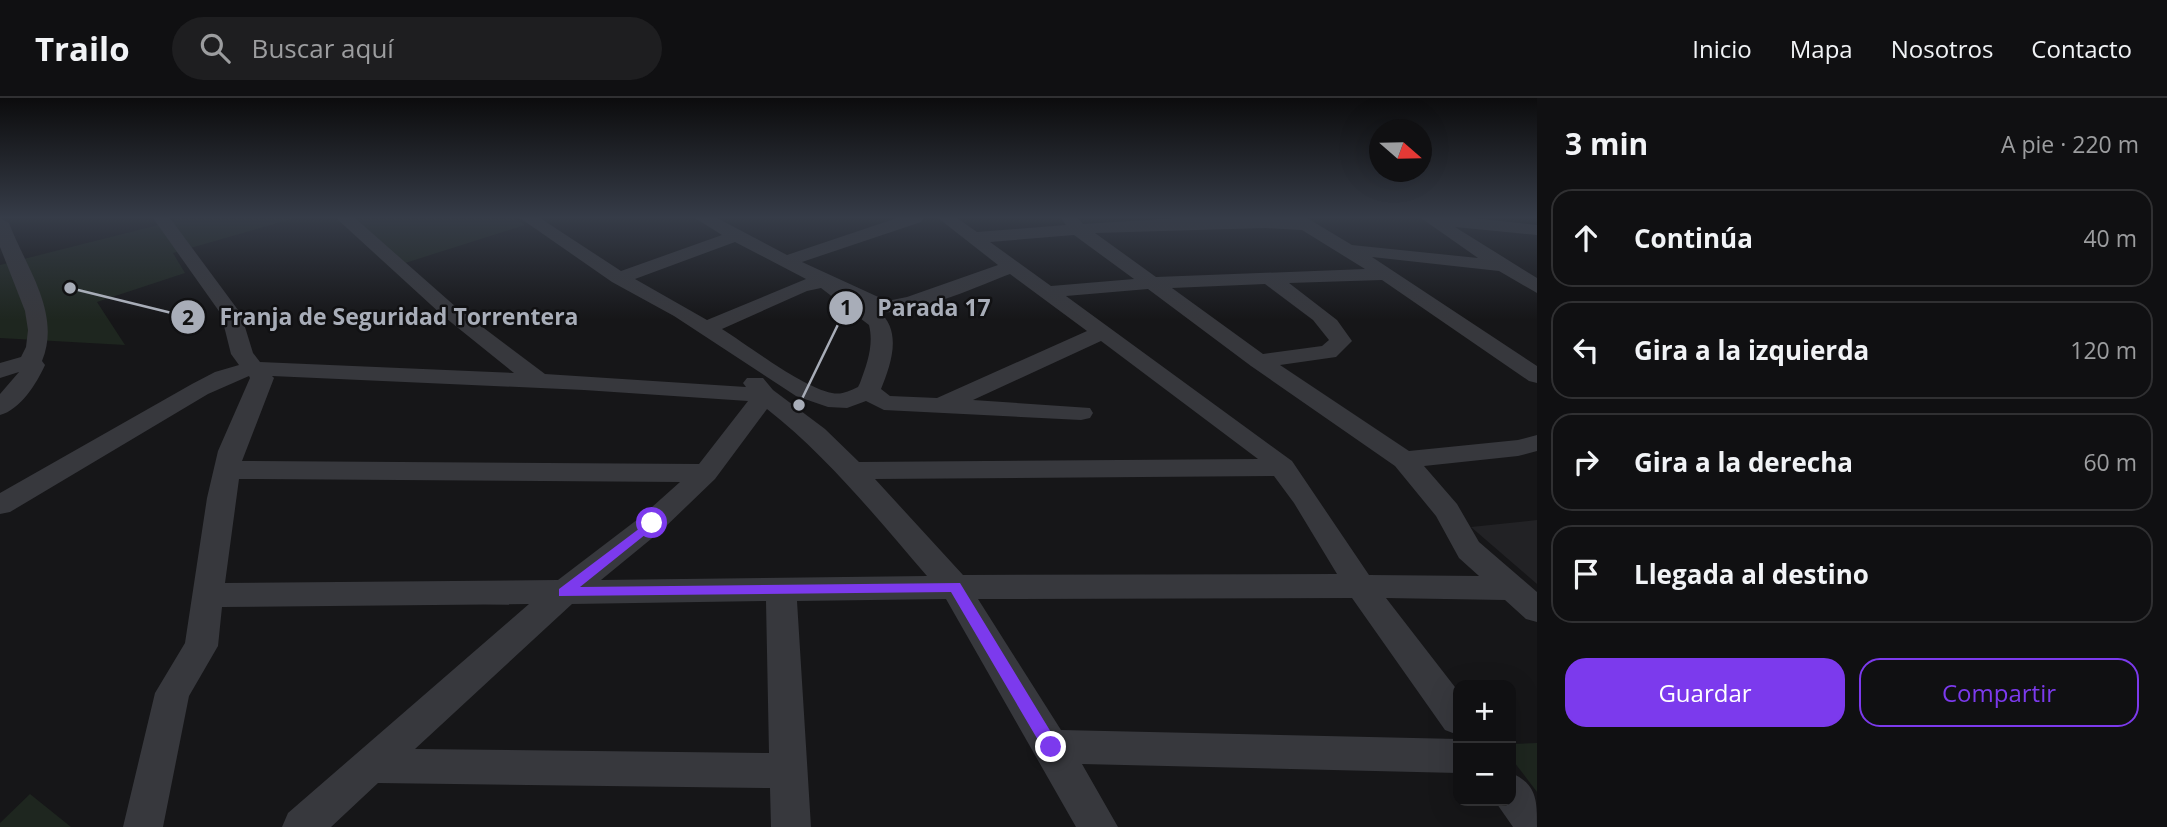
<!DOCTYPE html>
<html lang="es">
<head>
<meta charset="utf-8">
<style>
	body { margin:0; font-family:"Open Sans",sans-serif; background:#1e1e20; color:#f1f3f6 }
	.controls { position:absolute; right:21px; bottom:21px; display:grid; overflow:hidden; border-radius:14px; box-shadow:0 7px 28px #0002 }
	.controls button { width:63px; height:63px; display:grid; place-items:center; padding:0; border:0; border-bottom:2px solid #303032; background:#101012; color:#f1f3f6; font:35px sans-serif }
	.compass { position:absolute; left:1369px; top:21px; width:63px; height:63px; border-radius:50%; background:#101012; box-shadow:0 7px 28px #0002; rotate:110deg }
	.stop { position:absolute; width:21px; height:21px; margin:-16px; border:5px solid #7c3aed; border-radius:50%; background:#fff }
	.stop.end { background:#7c3aed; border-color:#fff; box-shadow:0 2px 7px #0008 }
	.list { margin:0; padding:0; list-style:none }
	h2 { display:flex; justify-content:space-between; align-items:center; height:91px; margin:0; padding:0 28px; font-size:30px }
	h2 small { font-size:23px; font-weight:400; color:#9c9d9f }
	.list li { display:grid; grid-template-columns:46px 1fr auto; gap:21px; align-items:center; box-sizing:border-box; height:98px; margin:0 14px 14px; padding:0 14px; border:2px solid #303032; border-radius:21px }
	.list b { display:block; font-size:26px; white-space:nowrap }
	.list em { font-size:23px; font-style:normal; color:#9c9d9f }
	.actions { display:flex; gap:14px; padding:21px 28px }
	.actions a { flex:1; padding:16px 0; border:2px solid #7c3aed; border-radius:21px; text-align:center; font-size:24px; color:#7c3aed }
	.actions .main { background:#7c3aed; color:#fff }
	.icon { flex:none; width:38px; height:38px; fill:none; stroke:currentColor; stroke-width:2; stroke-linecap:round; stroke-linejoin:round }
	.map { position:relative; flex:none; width:1537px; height:729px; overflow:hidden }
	header { display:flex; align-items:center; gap:42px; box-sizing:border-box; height:98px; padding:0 35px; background:#101012; border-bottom:2px solid #303032 }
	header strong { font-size:33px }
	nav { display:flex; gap:38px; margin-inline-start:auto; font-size:24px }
	.search { width:490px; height:63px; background:#1e1e20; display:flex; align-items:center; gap:18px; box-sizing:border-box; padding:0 24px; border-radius:38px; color:#9c9d9f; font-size:26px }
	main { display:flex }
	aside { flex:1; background:#101012 }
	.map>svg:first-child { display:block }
	.built { fill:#222225 }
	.green { fill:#1e261f }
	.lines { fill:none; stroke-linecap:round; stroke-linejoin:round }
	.minor { fill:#37383d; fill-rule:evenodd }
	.route { fill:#7c3aed }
	.leader { fill:none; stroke:#a8adb8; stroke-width:2.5 }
	.callout-dot { fill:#a8adb8; stroke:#111113; stroke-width:2.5 }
	.mark-label { font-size:21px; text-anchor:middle; font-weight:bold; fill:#111 }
	.callout-label { font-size:23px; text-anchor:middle; font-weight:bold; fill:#a8adb8; stroke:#111113; stroke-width:5; stroke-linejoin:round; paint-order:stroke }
</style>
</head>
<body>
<header>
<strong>Trailo</strong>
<div class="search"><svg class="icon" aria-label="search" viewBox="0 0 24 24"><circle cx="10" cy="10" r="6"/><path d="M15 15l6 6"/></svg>Buscar aquí</div>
<nav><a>Inicio</a><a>Mapa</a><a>Nosotros</a><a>Contacto</a></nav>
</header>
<main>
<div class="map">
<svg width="1537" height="729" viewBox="0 0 1537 729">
	<rect width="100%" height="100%" fill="#161618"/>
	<path class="built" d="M1537,422V486L1471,429Z"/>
	<path class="green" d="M173,120H295L173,155L185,175L97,204L125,247L0,240V167L174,123Z
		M355,120H514L525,127L402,166Z
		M1537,645V694L1511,660V646Z
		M30,696L71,729H0V725Z"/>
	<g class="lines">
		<path class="minor" d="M0,120L9,125C25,168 62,215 42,263L45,267C37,285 20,312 0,317V296L19,274L0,280V265L21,259L26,249L28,232L25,213L0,149Z
			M153,120H170L241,216L253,255L260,264L514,275L442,217L336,120H355L456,209L545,276L746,289L743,285L747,280H763L773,292L825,331L859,364L1258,361L1101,243L973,302L1090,310L1093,315L1090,320L1081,322L884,312L866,303L847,310L828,309L796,298L674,218L612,184L520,120H540L621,173L722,137L695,120H717L787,157L897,120H923L921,124L802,164L887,203L907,199L998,167L938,120H957L977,134L1066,127L1061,120H1078L1083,126L1180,120H1307L1352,147L1478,160L1421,120H1472L1537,127V137L1455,129L1537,180V195L1499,173L1372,159L1537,268V285L1529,283L1382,182L1289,185L1337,222L1352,243L1336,259L1280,267L1409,353L1518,342L1537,337V353L1518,358L1424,368L1457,406L1479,444L1537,494V524L1526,521L1505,502L1386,500L1458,593V637L1445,632L1352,500L978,501L1061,632L1458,641V675L1082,666L1118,729H1076L946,501L797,503L811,729H771L770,690L378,685L331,729H282L288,715L529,506L222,509L218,548L189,598L163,729H123L155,595L185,545L207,400L218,353L250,280L249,278L208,296L10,414L0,416V395L192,286L215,274L239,267L231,256L221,216ZM1265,130L1302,132L1365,171L1156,179L1095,135ZM1074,137L1134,181L1051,188L990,144ZM735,144L806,181L707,222L635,181ZM1010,176L1087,233L937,300L890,298L881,291C891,267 903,232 878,213C907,221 980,187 1010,176ZM1265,186L1313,222L1329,242L1322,248L1263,256L1172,190ZM821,190L869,227C874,247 867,266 860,285L858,289C849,293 842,297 832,295C802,289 749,248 722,231L807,193ZM1148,191L1251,268L1395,368L1436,418L1459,460L1479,478L1369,477L1292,363L1066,198ZM272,278L584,292L748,303L699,366L242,363L274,280ZM767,311C828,359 876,419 927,478L601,482L662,432L715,381ZM1274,378L1294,405L1337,476L963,477L875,381ZM239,381L680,384L642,418L558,482L225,485ZM766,503L769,655L415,651L572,506Z
			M1511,675C1537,686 1537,702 1537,729H1513L1497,706L1496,703H1511Z"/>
	</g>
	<linearGradient id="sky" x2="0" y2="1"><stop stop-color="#0c0c0d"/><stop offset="0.54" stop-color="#363c48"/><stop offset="1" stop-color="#363c48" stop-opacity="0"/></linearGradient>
	<rect width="1537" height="222" fill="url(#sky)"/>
	<path class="route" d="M652,421L656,422V428L580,489L960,485L1057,644L1059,649L1057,654L1051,656L1045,654L951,494L559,498V491Z"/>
	<path class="leader" d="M799 307L846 210M70 190L188 219"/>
	<g class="callout-dot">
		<circle cx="799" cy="307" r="7"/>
		<circle cx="70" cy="190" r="7"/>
		<circle cx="846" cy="210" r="18"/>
		<circle cx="188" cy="219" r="18"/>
	</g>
	<g class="mark-label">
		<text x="846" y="217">1</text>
		<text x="188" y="227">2</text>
	</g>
	<g class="callout-label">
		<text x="934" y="218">Parada 17</text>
		<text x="399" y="227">Franja de Seguridad Torrentera</text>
	</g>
</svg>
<div class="controls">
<button>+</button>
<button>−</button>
</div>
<svg class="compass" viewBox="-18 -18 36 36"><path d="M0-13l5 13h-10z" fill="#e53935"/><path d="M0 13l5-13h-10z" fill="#9c9d9f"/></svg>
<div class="stop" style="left:652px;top:425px"></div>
<div class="stop end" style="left:1051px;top:649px"></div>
</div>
<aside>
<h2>3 min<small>A pie · 220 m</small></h2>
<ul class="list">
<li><svg class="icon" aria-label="ahead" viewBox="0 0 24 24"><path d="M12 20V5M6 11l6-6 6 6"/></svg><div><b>Continúa</b></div><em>40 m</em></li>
<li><svg class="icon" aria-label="left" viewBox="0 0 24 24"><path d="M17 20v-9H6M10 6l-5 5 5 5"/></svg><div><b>Gira a la izquierda</b></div><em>120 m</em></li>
<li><svg class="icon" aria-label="right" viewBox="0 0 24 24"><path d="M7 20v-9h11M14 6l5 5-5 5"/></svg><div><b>Gira a la derecha</b></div><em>60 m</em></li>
<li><svg class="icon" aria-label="arrive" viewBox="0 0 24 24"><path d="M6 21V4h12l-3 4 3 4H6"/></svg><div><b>Llegada al destino</b></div></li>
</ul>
<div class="actions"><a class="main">Guardar</a><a>Compartir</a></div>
</aside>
</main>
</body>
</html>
